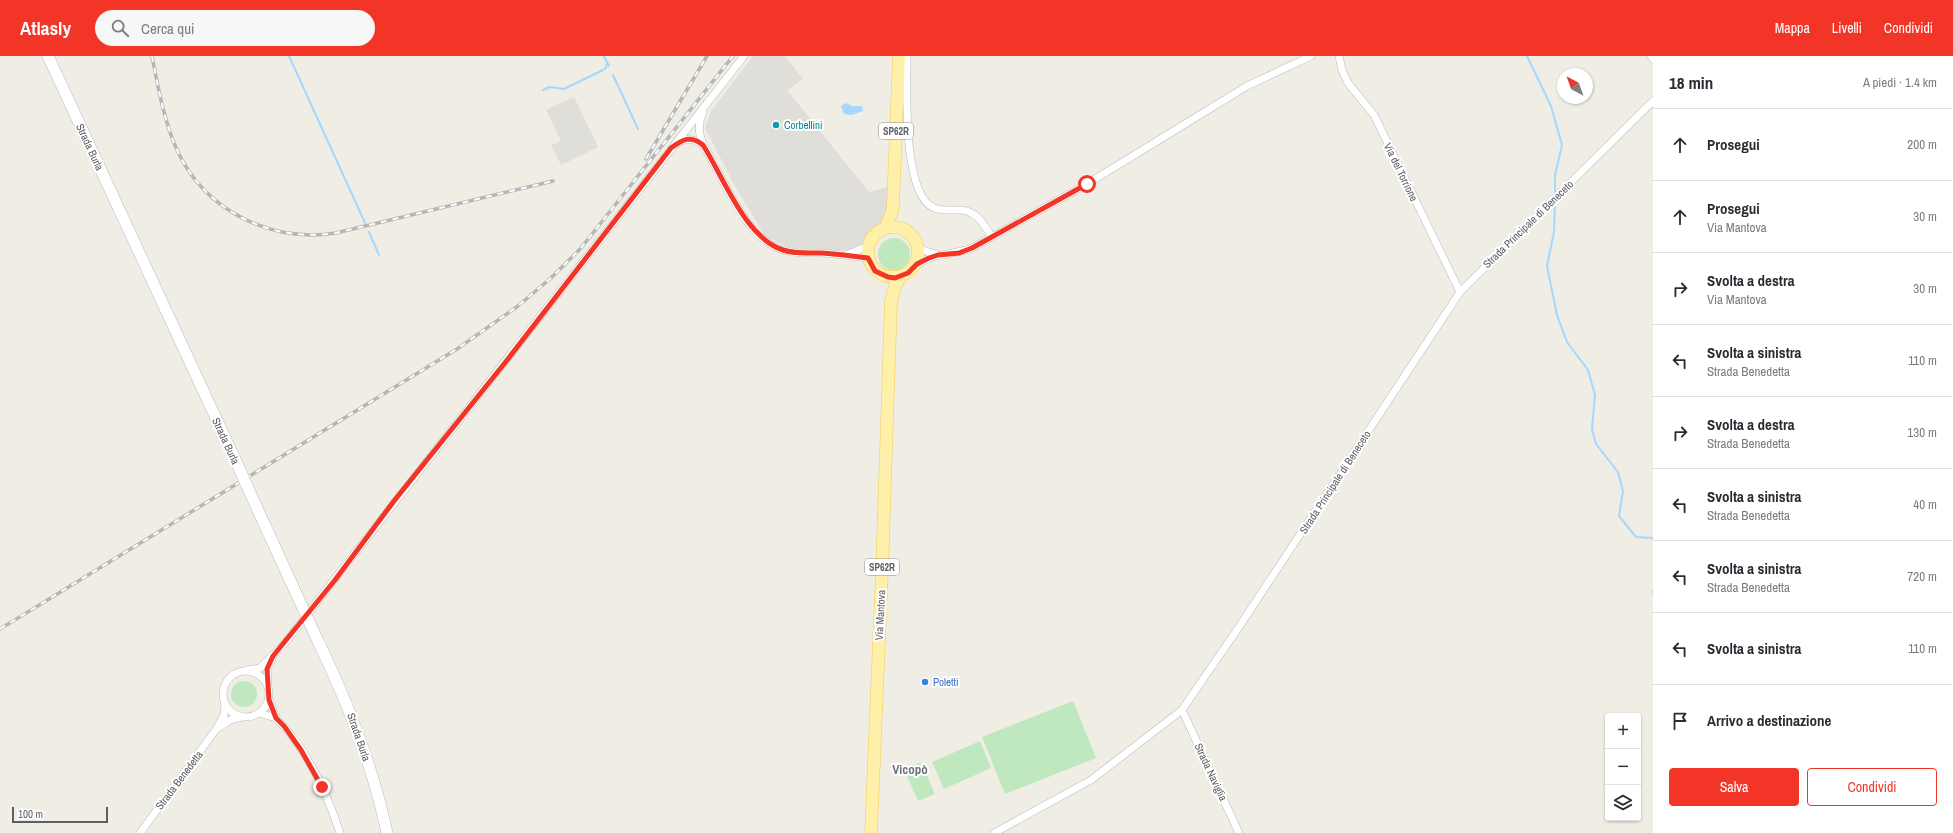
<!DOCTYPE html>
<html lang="it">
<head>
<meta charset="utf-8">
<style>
	body { margin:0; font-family:"Archivo Narrow",sans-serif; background:#f7f7f7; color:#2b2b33 }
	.controls { position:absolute; right:12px; bottom:12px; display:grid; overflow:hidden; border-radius:4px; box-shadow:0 1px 3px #0004 }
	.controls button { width:36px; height:36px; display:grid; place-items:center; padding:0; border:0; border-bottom:1px solid #e1e1e2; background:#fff; color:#2b2b33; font:20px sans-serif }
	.compass { position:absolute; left:1557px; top:12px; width:36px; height:36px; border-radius:50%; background:#fff; box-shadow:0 1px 3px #0004; rotate:319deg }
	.scale { position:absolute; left:12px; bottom:10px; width:96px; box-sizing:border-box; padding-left:4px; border:2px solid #5c6065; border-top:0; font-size:11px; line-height:14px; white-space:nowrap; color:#5c6065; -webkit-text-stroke:3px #fff; paint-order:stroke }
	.stop { position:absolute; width:12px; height:12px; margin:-9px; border:3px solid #f23527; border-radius:50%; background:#fff }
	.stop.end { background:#f23527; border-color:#fff; box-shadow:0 1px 4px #0008 }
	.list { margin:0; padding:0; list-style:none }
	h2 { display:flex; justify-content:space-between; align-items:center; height:52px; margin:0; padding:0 16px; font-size:17px }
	h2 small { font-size:13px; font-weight:400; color:#7c7c81 }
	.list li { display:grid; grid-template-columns:26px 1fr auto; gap:12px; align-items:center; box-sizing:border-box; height:72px; padding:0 16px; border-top:1px solid #e1e1e2 }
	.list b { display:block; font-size:15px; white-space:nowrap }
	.list p { margin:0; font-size:13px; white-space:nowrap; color:#7c7c81 }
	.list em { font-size:13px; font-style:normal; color:#7c7c81 }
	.actions { display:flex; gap:8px; padding:12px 16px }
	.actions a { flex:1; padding:9px 0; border:1px solid #f23527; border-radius:4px; text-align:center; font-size:14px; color:#f23527 }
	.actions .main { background:#f23527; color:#fff }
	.icon { flex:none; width:22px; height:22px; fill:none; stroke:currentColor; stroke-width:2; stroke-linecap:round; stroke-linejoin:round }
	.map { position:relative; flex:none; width:1653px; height:777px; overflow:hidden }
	header { display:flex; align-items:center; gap:24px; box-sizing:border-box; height:56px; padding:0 20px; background:#f23527; color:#fff }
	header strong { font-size:19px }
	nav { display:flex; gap:22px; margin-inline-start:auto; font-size:14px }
	.search { width:280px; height:36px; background:#f7f7f7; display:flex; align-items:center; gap:10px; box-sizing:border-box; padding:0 14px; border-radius:22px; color:#7c7c81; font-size:15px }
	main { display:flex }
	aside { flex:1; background:#fff }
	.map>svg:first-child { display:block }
	.industrial { fill:#e0ded8 }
	.green { fill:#bfe8bf }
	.water { fill:#a4d8ff }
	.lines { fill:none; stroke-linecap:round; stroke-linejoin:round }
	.stream { stroke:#a4d8ff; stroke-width:2 }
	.minor-casing { stroke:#b7babf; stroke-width:8 }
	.secondary-casing { stroke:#b7bbc1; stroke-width:12 }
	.primary-casing { stroke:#f9c953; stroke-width:13 }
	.minor { stroke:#fff; stroke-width:7 }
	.secondary { stroke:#fff; stroke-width:11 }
	.primary { stroke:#fff0a9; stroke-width:12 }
	.rail-casing { stroke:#b5b6b6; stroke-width:3.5 }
	.rail { stroke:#fff; stroke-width:2; stroke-dasharray:6; stroke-linecap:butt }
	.secondary-bridge-casing { stroke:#b7bbc1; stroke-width:12; stroke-linecap:butt }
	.secondary-bridge { stroke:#fff; stroke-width:11 }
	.route { stroke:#f23527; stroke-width:5 }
	.culture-dot { fill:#0f9aa8; stroke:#fff; stroke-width:1.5 }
	.shop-dot { fill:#3f7fe0; stroke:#fff; stroke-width:1.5 }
	.labels { text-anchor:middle; stroke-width:4; stroke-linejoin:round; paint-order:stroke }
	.shield { fill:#fff; stroke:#8d9093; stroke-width:1 }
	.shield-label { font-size:10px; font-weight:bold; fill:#5c6065 }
	.culture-label { font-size:11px; fill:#0d838f; stroke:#fff; text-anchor:start }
	.street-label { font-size:11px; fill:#5c6065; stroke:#fff }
	.shop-label { font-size:11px; fill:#366cbe; stroke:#fff; text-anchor:start }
	.quarter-label { font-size:13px; font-weight:bold; fill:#6d7277; stroke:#fff }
</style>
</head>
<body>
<header>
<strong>Atlasly</strong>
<div class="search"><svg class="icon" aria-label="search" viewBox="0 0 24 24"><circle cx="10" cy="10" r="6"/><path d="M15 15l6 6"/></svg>Cerca qui</div>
<nav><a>Mappa</a><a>Livelli</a><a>Condividi</a></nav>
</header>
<main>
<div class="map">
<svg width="1653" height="777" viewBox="0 0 1653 777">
	<rect width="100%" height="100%" fill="#efede4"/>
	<path class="industrial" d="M753,0H785L803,23L787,34L869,136L888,131L890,135V152L881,169L858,192L844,194H813L788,191L765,180L737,134L705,72L711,55Z
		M574,41L598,91L561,109L551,89L561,85L546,54Z"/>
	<path class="green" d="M878 198a16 16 0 1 1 32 0a16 16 0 1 1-32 0Z
		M231 638a13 13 0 1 1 26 0a13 13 0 1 1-26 0Z
		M1073,645L1096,702L1005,738L982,681Z
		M980,685L991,712L944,733L932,706Z
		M921,706L935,738L918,745L904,713Z"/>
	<path class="water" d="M846,47L852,50H862L863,55L852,59L844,58L841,50Z"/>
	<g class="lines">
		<path class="stream" d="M289,0L366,169
			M604,0L609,10
			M1527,0L1551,50L1562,89L1555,119V139
			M613,19L638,73
			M543,34L550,31L564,33L603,14L606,12L607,7
			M1555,146L1554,176L1547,210L1557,259L1567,286L1588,314L1595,339L1592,373L1596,388L1618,416L1623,435L1619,460L1636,481L1653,482
			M369,176L379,199
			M1653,535V538"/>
		<g class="minor-casing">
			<path id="minor" d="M907,0C907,31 902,139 934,152C943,155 951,154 961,154C977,155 984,169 992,181
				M1339,0L1342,14L1348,27L1374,59L1460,236
				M1651,0L1653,3
				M676,88C686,81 694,82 703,89C723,120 745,183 783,194C795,198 810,197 822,197C838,198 853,200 868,202
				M703,88C698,77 698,67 703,56
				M917,192L938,199
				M846,199L868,190
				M913,212C930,196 952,200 972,192L1087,128L1247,30L1311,0
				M247,614L260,612L284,588L744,0
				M223 638a23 23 0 1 1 46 0a23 23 0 1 1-46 0Z
				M268,627L267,613L272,603
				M1182,654L1239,777
				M259,657L276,662L269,644
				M276,662C306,692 327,737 340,777
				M218,672L230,664L242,661
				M140,777L217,672L224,659L225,647
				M994,777L1091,724L1182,654L1239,571L1460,236L1653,45"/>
		</g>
		<g class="secondary-casing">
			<path id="secondary" d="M48,0L240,414
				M246,428L290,524
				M318,585C348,647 373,710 387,777"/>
		</g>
		<g class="primary-casing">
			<path id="primary" d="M868 196a25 25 0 1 1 50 0a25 25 0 1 1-50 0Z
				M885,173L892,156L893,149L899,0
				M871,777L882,515L891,245L896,228L902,220"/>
		</g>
		<use href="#minor" class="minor"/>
		<use href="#secondary" class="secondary"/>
		<use href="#primary" class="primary"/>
		<g class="rail-casing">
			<path id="rail" d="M152,0C158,31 164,65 177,94C205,155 271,187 336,177L553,125
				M646,103L707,0
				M0,573L457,293L518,250L551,222L581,192L733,0"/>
		</g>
		<use href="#rail" class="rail"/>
		<g class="secondary-bridge-casing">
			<path id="secondary-bridge" d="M240,414L246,428
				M290,524L318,585"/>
		</g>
		<use href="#secondary-bridge" class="secondary-bridge"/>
	</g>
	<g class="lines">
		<path class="route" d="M322,731L301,694L284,670L276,662L269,644L267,613L273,600L335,524L394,445L504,308L671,92C683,83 691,79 703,89C723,120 745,182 783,194C795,198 810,197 822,197C838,198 853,200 868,202L875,215L888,221L895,222L908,217L917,208L929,202L938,199L959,197L972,192L1087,128"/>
	</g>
	<circle class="culture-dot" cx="776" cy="69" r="4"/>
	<circle class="shop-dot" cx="925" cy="626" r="4"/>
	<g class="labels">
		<g class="shield">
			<rect x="879" y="67" width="34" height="16" rx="3"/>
			<rect x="865" y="503" width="34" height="16" rx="3"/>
		</g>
		<g class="shield-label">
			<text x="896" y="79">SP62R</text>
			<text x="882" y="515">SP62R</text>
		</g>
		<g class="culture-label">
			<text x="784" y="73">Corbellini</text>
		</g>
		<g class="street-label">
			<text transform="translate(90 91) rotate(65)" y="4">Strada Burla</text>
			<text transform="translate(1401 116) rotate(64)" y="4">Via del Torrione</text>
			<text transform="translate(1528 168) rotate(-44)" y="4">Strada Principale di Beneceto</text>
			<text transform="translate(226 385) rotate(65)" y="4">Strada Burla</text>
			<text transform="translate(1335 426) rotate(-57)" y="4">Strada Principale di Beneceto</text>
			<text transform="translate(880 559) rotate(-87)" y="4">Via Mantova</text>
			<text transform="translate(359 681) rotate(71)" y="4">Strada Burla</text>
			<text transform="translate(1211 716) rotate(65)" y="4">Strada Naviglia</text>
			<text transform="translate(179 724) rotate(-53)" y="4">Strada Benedetta</text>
		</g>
		<g class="shop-label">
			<text x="933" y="630">Poletti</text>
		</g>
		<g class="quarter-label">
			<text x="910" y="718">Vicopò</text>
		</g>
	</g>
</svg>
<div class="controls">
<button>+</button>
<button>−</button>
<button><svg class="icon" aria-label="layers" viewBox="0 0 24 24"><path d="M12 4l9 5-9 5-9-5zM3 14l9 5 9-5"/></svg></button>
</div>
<svg class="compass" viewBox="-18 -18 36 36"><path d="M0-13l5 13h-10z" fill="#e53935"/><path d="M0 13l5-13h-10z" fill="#7c7c81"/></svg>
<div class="scale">100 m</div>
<div class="stop" style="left:1087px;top:128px"></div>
<div class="stop end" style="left:322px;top:731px"></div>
</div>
<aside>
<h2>18 min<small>A piedi · 1.4 km</small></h2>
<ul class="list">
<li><svg class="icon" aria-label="ahead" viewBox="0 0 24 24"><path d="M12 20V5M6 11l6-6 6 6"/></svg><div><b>Prosegui</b></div><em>200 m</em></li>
<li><svg class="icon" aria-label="ahead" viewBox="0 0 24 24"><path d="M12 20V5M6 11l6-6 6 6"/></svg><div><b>Prosegui</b><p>Via Mantova</p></div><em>30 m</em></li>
<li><svg class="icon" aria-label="right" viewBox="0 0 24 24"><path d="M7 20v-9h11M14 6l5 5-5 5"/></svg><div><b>Svolta a destra</b><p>Via Mantova</p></div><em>30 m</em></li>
<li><svg class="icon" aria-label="left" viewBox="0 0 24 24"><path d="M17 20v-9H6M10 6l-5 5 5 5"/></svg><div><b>Svolta a sinistra</b><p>Strada Benedetta</p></div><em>110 m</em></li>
<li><svg class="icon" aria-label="right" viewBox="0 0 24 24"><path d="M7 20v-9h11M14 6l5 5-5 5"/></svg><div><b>Svolta a destra</b><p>Strada Benedetta</p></div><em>130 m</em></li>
<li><svg class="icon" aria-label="left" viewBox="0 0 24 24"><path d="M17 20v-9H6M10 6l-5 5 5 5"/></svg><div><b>Svolta a sinistra</b><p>Strada Benedetta</p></div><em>40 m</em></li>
<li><svg class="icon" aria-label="left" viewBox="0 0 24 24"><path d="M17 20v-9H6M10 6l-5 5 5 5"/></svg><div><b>Svolta a sinistra</b><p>Strada Benedetta</p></div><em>720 m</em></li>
<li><svg class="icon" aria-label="left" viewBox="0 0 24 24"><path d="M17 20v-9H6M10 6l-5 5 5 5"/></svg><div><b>Svolta a sinistra</b></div><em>110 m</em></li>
<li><svg class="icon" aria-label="arrive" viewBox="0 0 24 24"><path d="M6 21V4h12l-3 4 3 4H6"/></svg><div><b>Arrivo a destinazione</b></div></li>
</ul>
<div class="actions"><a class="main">Salva</a><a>Condividi</a></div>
</aside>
</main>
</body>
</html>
